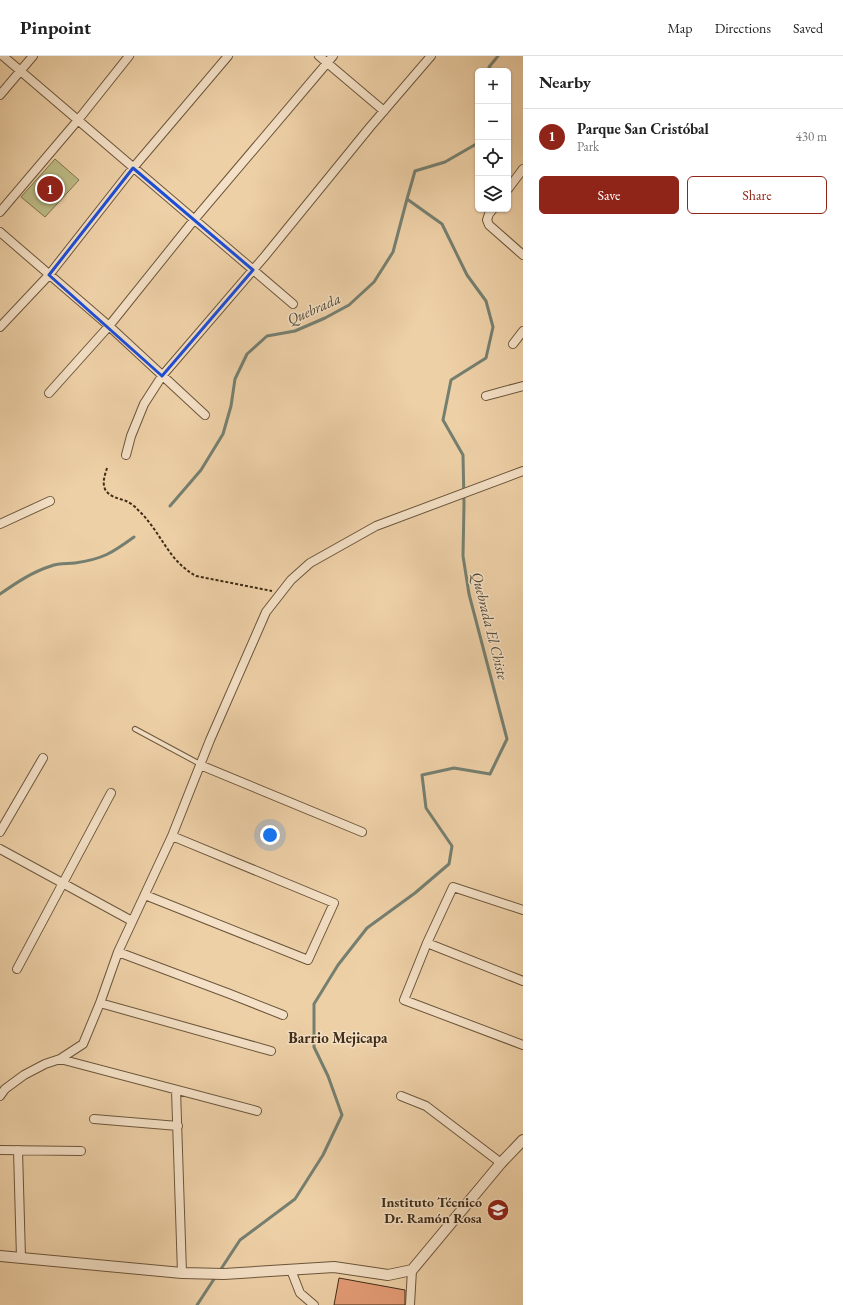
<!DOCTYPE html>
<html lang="en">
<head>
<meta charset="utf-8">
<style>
	body { margin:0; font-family:"EB Garamond",serif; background:#f6f6f6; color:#222 }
	.controls { position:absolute; right:12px; top:12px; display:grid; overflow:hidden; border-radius:6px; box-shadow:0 1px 3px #0004 }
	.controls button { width:36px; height:36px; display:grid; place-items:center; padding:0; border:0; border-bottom:1px solid #e0e0e0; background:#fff; color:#222; font:20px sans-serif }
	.you { position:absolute; left:270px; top:779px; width:14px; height:14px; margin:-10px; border:3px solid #fff; border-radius:50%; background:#1a73e8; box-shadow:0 0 0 6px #1a73e833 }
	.badge { display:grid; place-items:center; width:26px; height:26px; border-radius:50%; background:#8f2418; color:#fff; font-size:13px; font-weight:700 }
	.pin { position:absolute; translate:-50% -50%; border:2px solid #fff; box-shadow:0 1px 4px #0006 }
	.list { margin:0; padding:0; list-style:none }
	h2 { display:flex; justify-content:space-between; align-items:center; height:52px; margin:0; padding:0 16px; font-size:17px }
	h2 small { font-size:13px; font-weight:400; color:#767676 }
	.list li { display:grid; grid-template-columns:26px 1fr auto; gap:12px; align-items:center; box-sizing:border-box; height:56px; padding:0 16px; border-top:1px solid #e0e0e0 }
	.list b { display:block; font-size:15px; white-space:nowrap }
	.list p { margin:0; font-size:13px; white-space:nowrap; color:#767676 }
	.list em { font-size:13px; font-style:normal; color:#767676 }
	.actions { display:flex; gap:8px; padding:12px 16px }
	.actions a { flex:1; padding:9px 0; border:1px solid #8f2418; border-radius:6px; text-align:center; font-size:14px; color:#8f2418 }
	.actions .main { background:#8f2418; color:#fff }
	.icon { flex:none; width:22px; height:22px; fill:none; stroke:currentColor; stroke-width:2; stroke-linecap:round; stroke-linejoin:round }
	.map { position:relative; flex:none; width:523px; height:1249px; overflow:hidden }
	header { display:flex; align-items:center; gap:24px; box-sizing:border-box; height:56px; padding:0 20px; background:#fff; border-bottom:1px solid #e0e0e0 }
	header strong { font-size:19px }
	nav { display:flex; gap:22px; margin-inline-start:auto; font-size:14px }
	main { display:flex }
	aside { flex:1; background:#fff }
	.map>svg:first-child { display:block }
	.green { fill:#bcba84; stroke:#7e744e }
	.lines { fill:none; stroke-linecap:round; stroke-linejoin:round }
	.stream { stroke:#757f70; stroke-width:3 }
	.building { fill:#e59d77; stroke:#402d17 }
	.service-casing { stroke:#6c563b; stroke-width:6 }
	.minor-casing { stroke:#6c563b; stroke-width:10 }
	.tertiary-casing { stroke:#6c563b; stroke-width:12 }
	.path { stroke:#402d17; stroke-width:2; stroke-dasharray:3 2; stroke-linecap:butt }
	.service { stroke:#f4e0c6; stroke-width:4 }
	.minor { stroke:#f4e0c6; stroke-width:8 }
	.tertiary { stroke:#f4e0c6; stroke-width:10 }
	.marked { fill:none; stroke:#1d4ed8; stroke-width:3; stroke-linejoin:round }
	.labels { text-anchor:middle; stroke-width:3; stroke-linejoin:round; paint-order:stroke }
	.poi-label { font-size:14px; font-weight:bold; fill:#402d17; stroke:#f4e0c6; text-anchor:end }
	.water-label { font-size:15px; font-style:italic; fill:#524835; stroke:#f4e0c6 }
	.neighbourhood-label { font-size:15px; font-weight:bold; fill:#402d17; stroke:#f4e0c6 }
</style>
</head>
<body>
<header>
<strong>Pinpoint</strong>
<nav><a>Map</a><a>Directions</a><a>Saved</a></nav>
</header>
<main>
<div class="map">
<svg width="523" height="1249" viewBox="0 0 523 1249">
	<rect width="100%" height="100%" fill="#eed0a7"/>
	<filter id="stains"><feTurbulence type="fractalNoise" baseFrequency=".005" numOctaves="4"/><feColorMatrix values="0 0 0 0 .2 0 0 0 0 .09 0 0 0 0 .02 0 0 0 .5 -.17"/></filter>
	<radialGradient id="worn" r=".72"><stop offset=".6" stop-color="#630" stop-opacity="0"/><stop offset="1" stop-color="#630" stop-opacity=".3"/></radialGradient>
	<path class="green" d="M55,103L79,124L45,161L21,141Z"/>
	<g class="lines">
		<path class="stream" d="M492,15L489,11L498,0
			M508,36V37
			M170,450L201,414L223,378L231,350L235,323L247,298L267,280L295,275L325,262L349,249L374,226L393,196L407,143
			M0,538C16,527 32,516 51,510C59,507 68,508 75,507C103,503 112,497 134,481
			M219,1216L240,1184L295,1143L323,1099L342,1059L328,1020L314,991V948L338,909L367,872L415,837L449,808L452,790L426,752L422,719L454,712L490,718L507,683L469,538L463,500L464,448L463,399L443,364L451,324L486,302L493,271L486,245L467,219L442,168L407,143L415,115L445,106L478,87
			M197,1249L216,1220"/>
	</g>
	<path class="building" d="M339,1222L405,1234V1249H334Z"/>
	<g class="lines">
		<g class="service-casing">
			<path id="service" d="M135,673L200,708"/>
		</g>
		<g class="minor-casing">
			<path id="minor" d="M3,0L293,248
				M319,0L384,55
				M0,39L33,0
				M508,133L523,113
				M493,153L489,158L487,164L489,169L523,199
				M0,156L78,64L129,0
				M0,176L109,270L205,359
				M0,271L49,219L133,112L228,0
				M513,288L523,275
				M49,337L109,270L194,164L333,0
				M486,340L523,330
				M126,399L131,380L144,348L162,320L265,200L370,71L431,0
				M0,468L50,445
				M200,709L362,776
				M0,776L43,702
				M0,793L132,865
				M145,839L308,904L334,847L172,780
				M523,854L453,831L427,887L404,944L523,989
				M427,887L523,925
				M118,896L230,938L283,959
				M17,913L111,737
				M100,947L271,995
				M60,1003L257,1055
				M176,1034L182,1217
				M0,1040L5,1033L24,1019L45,1008L60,1003L83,988L100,947L118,896L172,780L210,684L266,556L291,524L310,507L376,470L523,415
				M401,1040L426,1050L501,1107
				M94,1063L178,1070
				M0,1094L81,1095
				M18,1094L21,1202
				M291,1214L300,1237L314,1249
				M410,1249L412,1214"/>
		</g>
		<g class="tertiary-casing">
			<path id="tertiary" d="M0,1200L182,1217L224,1218L334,1211L388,1219L412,1214L501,1107L523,1084"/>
		</g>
		<path class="path" d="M107,412C105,419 102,426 105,433C109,441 118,442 126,445C130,447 135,450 138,454C161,475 167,504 196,520L272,535"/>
		<use href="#service" class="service"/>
		<use href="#minor" class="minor"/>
		<use href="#tertiary" class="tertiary"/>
	</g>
	<path class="marked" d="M133,112L253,214L162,320L49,219Z"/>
	<defs>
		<g id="school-disc" transform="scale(1.15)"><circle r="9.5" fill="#8f2418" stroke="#f4e0c6"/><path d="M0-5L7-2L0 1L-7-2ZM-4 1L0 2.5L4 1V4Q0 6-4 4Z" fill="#fff"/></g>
	</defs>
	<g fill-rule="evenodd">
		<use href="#school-disc" x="498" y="1154"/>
	</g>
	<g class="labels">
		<g class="poi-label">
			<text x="482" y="1151">Instituto Técnico<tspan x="482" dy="16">Dr. Ramón Rosa</tspan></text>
		</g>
		<g class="water-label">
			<text transform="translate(314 253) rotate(-24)" y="5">Quebrada</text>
			<text transform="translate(490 570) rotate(76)" y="5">Quebrada El Chiste</text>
		</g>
		<g class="neighbourhood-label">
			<text x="338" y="987">Barrio Mejicapa</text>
		</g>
	</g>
	<rect width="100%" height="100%" filter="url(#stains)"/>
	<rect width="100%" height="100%" fill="url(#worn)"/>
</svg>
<div class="controls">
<button>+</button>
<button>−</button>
<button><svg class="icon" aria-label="locate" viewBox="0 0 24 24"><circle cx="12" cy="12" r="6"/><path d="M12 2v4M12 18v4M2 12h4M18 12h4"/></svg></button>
<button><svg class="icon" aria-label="layers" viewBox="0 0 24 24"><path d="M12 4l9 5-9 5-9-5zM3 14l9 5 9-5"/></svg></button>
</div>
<div class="you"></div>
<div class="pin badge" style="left:50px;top:133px">1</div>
</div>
<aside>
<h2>Nearby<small></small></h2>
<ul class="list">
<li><span class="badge">1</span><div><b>Parque San Cristóbal</b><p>Park</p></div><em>430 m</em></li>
</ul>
<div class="actions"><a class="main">Save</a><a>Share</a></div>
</aside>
</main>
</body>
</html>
